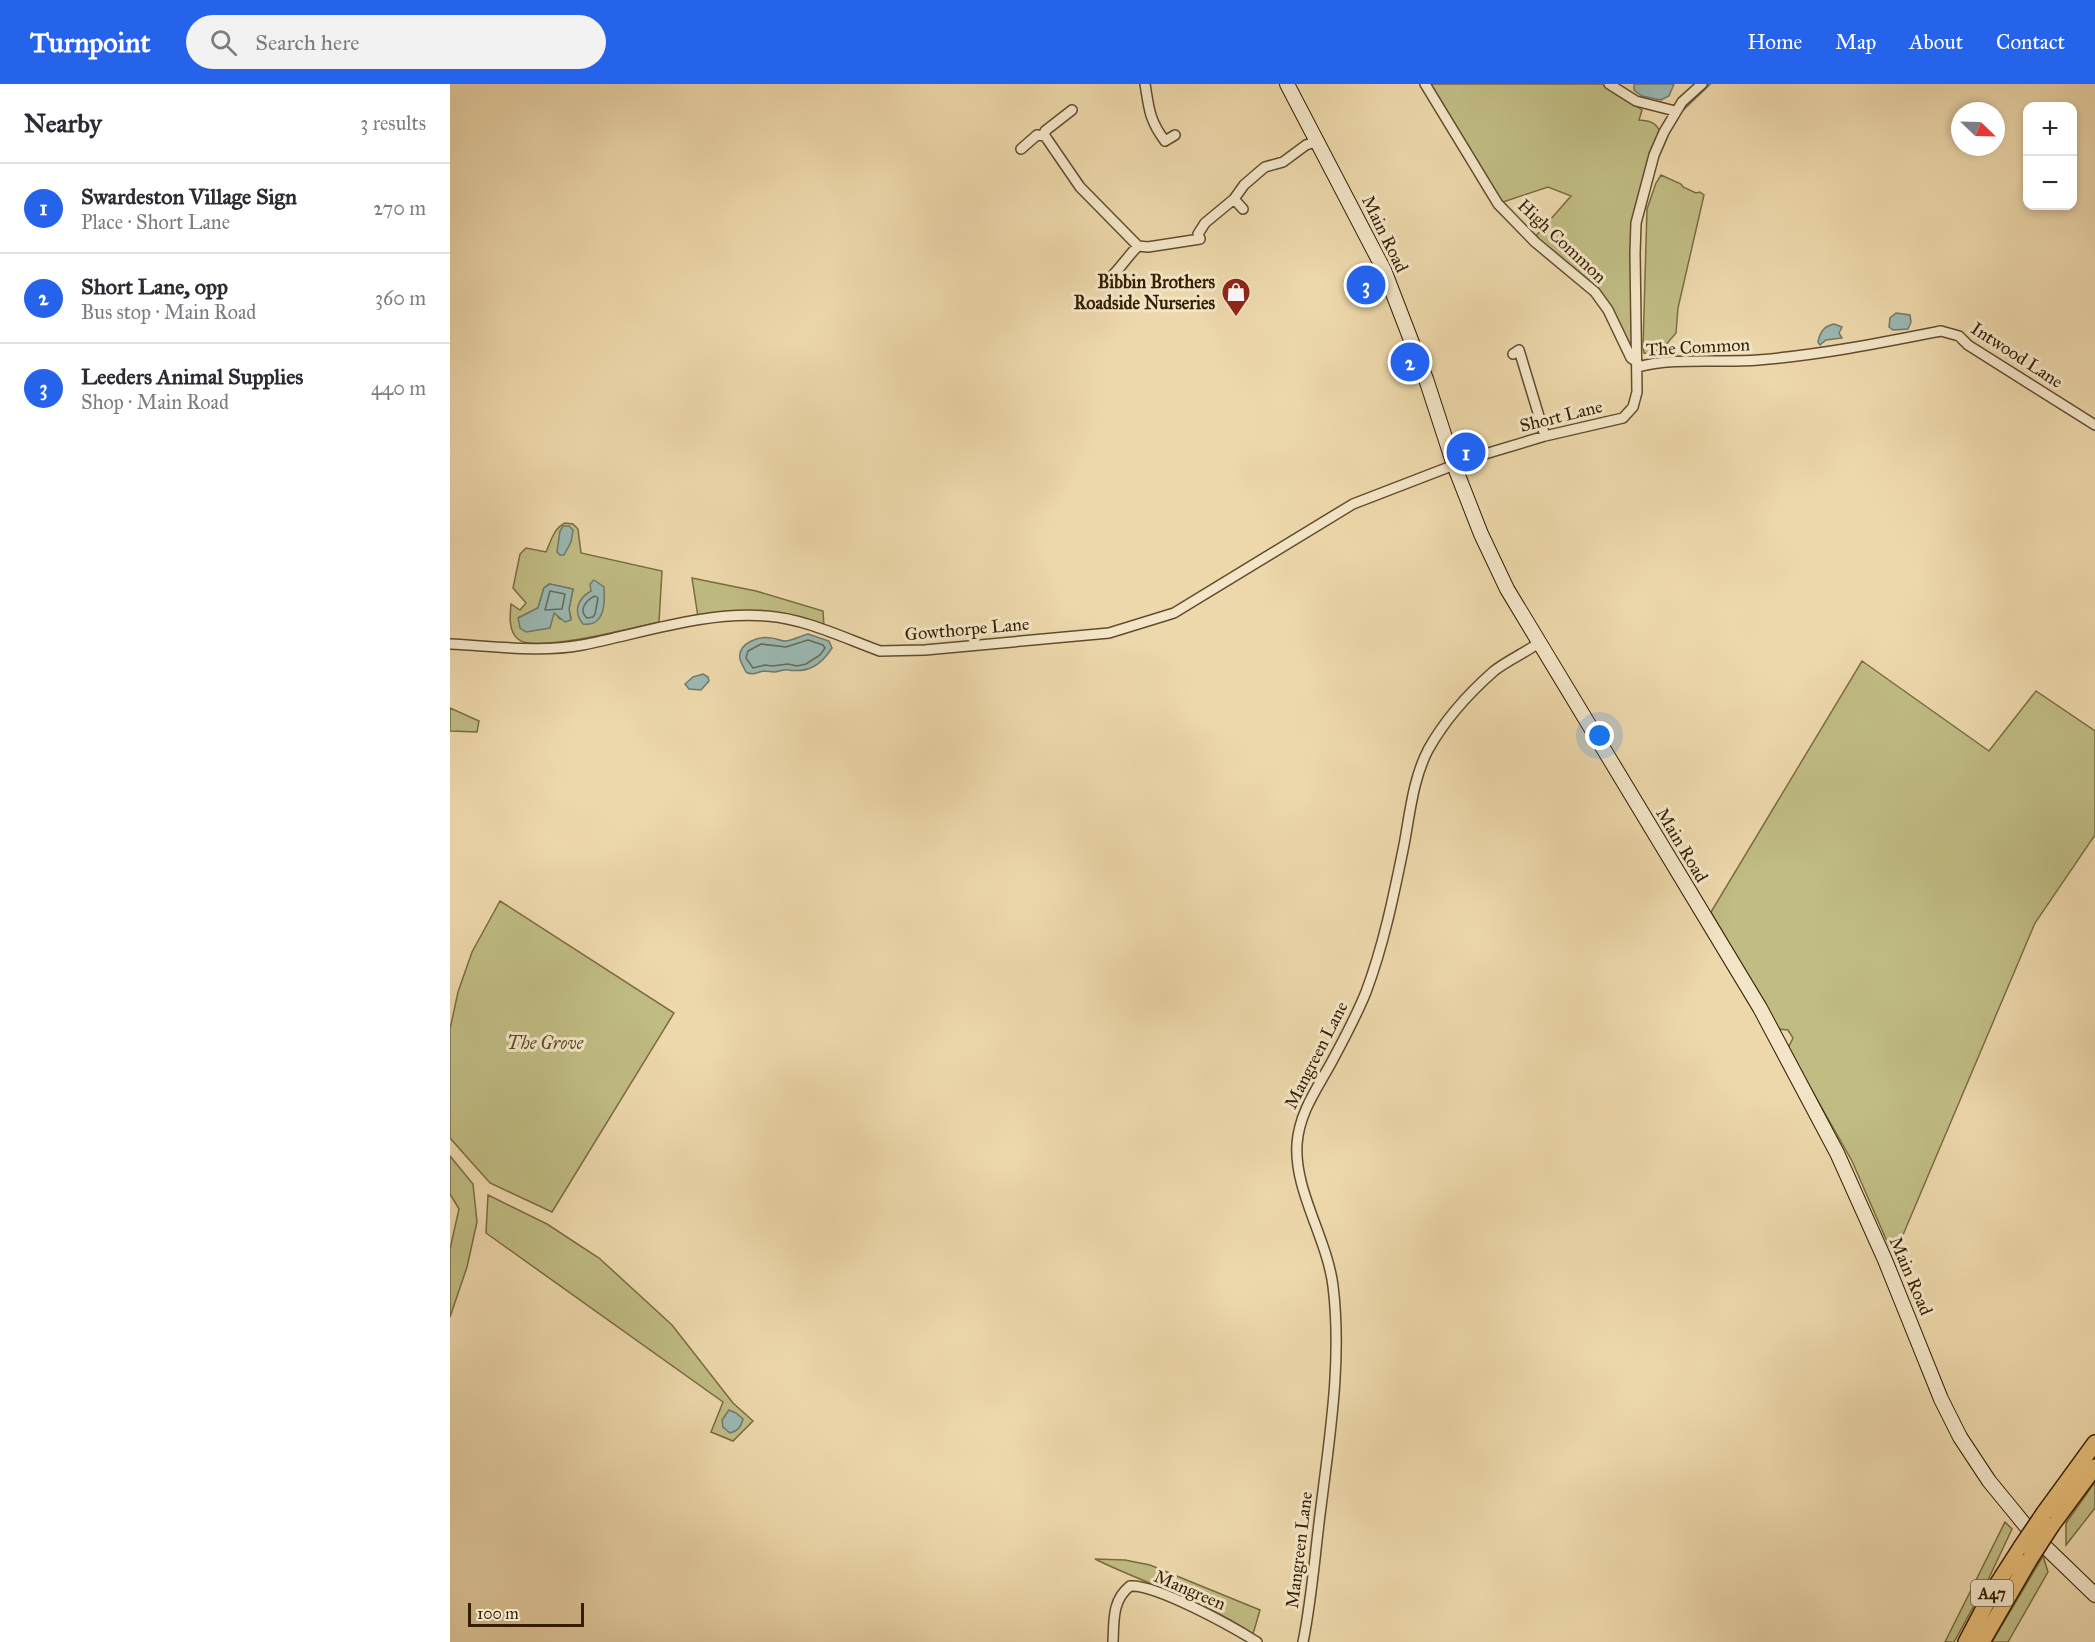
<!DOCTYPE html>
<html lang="en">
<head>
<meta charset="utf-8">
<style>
	body { margin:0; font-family:"IM FELL Great Primer",serif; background:#f2f2f3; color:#2b2b33 }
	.controls { position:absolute; right:18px; top:18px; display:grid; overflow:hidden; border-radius:12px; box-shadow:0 3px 9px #0003 }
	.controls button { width:54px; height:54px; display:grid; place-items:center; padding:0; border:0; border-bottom:2px solid #e1e1e2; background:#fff; color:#2b2b33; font:30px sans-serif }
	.compass { position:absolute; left:1501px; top:18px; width:54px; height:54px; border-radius:50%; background:#fff; box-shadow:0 3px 9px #0003; rotate:113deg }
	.scale { position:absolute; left:18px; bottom:15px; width:116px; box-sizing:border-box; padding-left:6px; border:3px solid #351d00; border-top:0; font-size:16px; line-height:21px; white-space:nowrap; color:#351d00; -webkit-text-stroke:4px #f3e6c8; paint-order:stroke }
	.you { position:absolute; left:1150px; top:652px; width:21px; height:21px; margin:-15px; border:4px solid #fff; border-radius:50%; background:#1a73e8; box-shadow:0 0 0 9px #1a73e833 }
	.badge { display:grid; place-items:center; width:39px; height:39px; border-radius:50%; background:#2563eb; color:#fff; font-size:20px; font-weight:700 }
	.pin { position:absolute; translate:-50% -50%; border:3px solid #fff; box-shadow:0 2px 6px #0006 }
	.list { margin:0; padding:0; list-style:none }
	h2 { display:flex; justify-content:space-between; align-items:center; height:78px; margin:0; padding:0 24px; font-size:26px }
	h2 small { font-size:20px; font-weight:400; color:#7c7c81 }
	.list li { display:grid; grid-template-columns:39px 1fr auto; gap:18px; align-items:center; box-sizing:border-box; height:90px; padding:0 24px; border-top:2px solid #e1e1e2 }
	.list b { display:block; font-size:22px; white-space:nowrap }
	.list p { margin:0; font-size:20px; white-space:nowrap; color:#7c7c81 }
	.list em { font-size:20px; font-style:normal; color:#7c7c81 }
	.icon { flex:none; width:33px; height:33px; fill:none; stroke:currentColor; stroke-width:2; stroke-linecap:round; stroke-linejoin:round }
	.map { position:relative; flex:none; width:1645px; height:1558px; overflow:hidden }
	header { display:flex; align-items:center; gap:36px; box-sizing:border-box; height:84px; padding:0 30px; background:#2563eb; color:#fff }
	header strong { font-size:28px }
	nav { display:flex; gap:33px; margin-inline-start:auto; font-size:21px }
	.search { width:420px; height:54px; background:#f2f2f3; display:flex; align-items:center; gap:15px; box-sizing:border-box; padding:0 21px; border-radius:33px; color:#7c7c81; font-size:22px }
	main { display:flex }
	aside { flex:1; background:#fff }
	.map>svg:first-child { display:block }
	.green { fill:#c0bc83; stroke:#7a6c42; stroke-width:1.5; fill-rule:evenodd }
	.water { fill:#9bb8b2; stroke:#727a6b; stroke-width:1.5 }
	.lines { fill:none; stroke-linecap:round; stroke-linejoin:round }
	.shore { stroke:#686a59; stroke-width:1.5 }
	.stream { stroke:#727a6b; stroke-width:2 }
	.minor-casing { stroke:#634c2b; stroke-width:12 }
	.secondary-casing { stroke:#351d00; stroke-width:16 }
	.trunk-casing { stroke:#351d00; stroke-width:18 }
	.minor { stroke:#f3e6c8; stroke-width:9 }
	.secondary { stroke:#f3e6c8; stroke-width:14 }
	.trunk { stroke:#e6bc76; stroke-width:15 }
	.trunk-bridge-casing { stroke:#351d00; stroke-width:18; stroke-linecap:butt }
	.trunk-bridge { stroke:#e6bc76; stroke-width:15 }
	.labels { text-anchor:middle; stroke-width:6; stroke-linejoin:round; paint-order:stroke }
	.shield { fill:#f3e6c8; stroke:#6e593c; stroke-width:1.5 }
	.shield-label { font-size:16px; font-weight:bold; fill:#351d00 }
	.street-label { font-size:18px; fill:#351d00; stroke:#f3e6c8 }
	.poi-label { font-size:18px; font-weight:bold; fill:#351d00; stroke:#f3e6c8; text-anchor:end }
	.park-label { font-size:18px; font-style:italic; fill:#5f4d27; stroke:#f3e6c8 }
</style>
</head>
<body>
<header>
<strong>Turnpoint</strong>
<div class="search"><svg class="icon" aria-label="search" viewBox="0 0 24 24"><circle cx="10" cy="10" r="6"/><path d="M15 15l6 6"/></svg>Search here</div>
<nav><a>Home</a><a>Map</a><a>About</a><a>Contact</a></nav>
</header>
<main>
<aside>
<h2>Nearby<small>3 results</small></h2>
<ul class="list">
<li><span class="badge">1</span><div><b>Swardeston Village Sign</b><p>Place · Short Lane</p></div><em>270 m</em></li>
<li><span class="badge">2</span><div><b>Short Lane, opp</b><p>Bus stop · Main Road</p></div><em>360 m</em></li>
<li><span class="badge">3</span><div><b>Leeders Animal Supplies</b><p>Shop · Main Road</p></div><em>440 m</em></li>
</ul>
</aside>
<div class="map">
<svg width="1645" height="1558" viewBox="0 0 1645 1558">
	<rect width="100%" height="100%" fill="#edd8ab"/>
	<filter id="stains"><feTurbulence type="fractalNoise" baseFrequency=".00333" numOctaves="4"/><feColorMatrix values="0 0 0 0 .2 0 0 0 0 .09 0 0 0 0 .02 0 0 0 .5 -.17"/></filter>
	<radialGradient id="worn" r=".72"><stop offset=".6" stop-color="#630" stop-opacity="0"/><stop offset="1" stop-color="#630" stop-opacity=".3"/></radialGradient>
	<path class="green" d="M978,0H1153L1192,26L1189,36C1200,37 1206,38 1210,48L1191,107L1183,271L1151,210L1141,198L1085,153L1121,112L1098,103L1050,119Z
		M1211,91L1231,100L1233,103L1246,109L1250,108L1254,111L1228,224L1226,249L1214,263L1199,270L1194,269L1193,264L1197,125L1206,99Z
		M115,439L123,440L128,445L131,469L212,487L209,538C186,543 84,570 68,555C58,547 60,531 61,520L70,526L76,519L63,504L70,470L76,464L96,468C101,457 104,444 115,439ZM99,500L123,505L119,525L121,534L110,535L104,528L68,534L88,524L94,504Z
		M242,494L306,507L373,527L374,543L342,533H248Z
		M1412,577L1539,667L1586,607L1645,647V751L1585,839L1450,1158L1439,1162L1402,1077L1338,964L1343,954L1338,946L1328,945L1261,828Z
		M0,624L29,637L27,648L0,647Z
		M50,817L224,929L102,1128L40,1099L0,1054V945L8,908L22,868Z
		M0,1072L23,1100L27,1138L17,1183L0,1233V1165L9,1125L0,1110Z
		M38,1111L97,1140L149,1174L222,1241L283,1319L303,1337L283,1357L261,1348L273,1318L36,1149Z
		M1645,1398V1424L1616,1461V1439Z
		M1555,1438L1562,1445L1538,1496L1504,1558H1495Z
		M1593,1472L1598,1488L1558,1558H1542Z
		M645,1475L675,1476L700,1481L810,1526L803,1550C754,1516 697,1501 645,1475Z"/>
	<path class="water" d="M1184,0H1224L1219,12L1211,16L1192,12L1184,6Z
		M1446,229L1460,231L1461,238L1458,245L1443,246L1439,243L1440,234Z
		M1384,240L1392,243L1389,249L1392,254L1376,256L1370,261L1368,258C1370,248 1374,242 1384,240Z
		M113,442H119L123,446L121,458L114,471H110L107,468L110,447Z
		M144,496L154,503C155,519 155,543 133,540C123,528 127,515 141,507L140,500Z
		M100,500L123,505L119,525L121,536L115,538L104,529L100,544L76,548L70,544L68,534L88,524L94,504Z
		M358,550L379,557L382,564C371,581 359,589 338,586C334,585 329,588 324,588C321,588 318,587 314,587C307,588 303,592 296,588C294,584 291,579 290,575C287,559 309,552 321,554C326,554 330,557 335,557C342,557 350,552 358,550Z
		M253,590L258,593L259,597L251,606L239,605L235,600L243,593Z
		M279,1326L286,1329L293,1335C291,1343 288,1347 280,1349L273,1343L272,1336Z"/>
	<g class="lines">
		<path class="shore" d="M100,507L115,510L112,525L95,526Z
			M145,512L148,514L145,530L143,533L137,534C128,526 136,516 145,512Z
			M358,556L373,561L375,564L370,571L356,580L347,582L338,580L322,582L315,581L303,584L296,574L298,567L311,560L336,563Z"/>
		<path class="stream" d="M1233,26L1260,0"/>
		<g class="minor-casing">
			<path id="minor" d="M695,0C699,24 699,36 715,57L725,51
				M975,0L1048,120L1085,158L1145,208L1158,226L1181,274L1187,278
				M1159,0L1186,17L1225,27
				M595,52V47L622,26
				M571,65L587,51L595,52L630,103L688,162L698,163L750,155L748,150L755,139L784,115L794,101L809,88L815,83L833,78L856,61L868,57
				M784,115L793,125
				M658,196C670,185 677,173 688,162
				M1063,270L1069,266L1095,352
				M1188,283C1221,273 1272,279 1308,276C1370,271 1430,259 1491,247L1509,252L1518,261L1645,341
				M0,560C44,562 89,569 132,561C193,549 255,527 317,532C356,535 394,554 430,567L475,566L659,549L724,529L903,420L1025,373L1095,352L1173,334L1183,323L1187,308L1185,169L1186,139L1204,71L1214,48L1232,18L1252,0
				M663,1558C664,1537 662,1516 680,1502C706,1500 783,1543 807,1558
				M853,1558C862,1514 865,1468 871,1423C880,1350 892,1276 883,1202C877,1154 844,1107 847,1060C849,1030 866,1006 880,981C893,957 906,933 916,908C934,860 944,810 954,761C960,729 963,695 978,666C994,637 1019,609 1044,587C1058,576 1075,569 1090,558"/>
		</g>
		<g class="secondary-casing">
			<path id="secondary" d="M837,0L934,186L976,295L1004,381L1031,450L1057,505L1310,924L1387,1069L1435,1176L1491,1315L1510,1353L1539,1397L1562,1425L1584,1452L1645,1511"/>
		</g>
		<g class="trunk-casing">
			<path id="trunk" d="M1594,1429L1645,1359
				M1602,1441L1645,1383
				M1516,1558L1544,1505L1571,1463
				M1532,1558L1580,1475"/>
		</g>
		<use href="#minor" class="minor"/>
		<use href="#secondary" class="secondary"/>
		<use href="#trunk" class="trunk"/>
		<g class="trunk-bridge-casing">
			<path id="trunk-bridge" d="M1571,1463L1594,1429
				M1580,1475L1602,1441"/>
		</g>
		<use href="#trunk-bridge" class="trunk-bridge"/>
	</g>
	<defs>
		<g id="shop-pin" transform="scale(1.5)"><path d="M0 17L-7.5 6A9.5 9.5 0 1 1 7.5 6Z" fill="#8f2418" stroke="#f3e6c8"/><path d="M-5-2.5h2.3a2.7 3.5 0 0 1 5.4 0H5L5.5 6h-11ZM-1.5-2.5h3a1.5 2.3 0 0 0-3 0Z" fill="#fff"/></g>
	</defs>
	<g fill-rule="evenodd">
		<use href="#shop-pin" x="786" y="208"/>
	</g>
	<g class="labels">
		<rect class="shield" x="1521" y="1496" width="42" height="26" rx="4.5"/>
		<g class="shield-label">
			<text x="1542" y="1515">A47</text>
		</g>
		<g class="street-label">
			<text transform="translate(935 150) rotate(64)" y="6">Main Road</text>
			<text transform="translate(1112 157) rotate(43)" y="6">High Common</text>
			<text transform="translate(1248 263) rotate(-3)" y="6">The Common</text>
			<text transform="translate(1567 271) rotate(33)" y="6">Intwood Lane</text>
			<text transform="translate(1111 332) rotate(-14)" y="6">Short Lane</text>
			<text transform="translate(517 545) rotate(-5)" y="6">Gowthorpe Lane</text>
			<text transform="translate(1232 761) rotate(59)" y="6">Main Road</text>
			<text transform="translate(866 971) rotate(-63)" y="6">Mangreen Lane</text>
			<text transform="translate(1461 1192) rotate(67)" y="6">Main Road</text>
			<text transform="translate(849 1466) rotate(-83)" y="6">Mangreen Lane</text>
			<text transform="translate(740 1506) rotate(23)" y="6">Mangreen</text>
		</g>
		<g class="poi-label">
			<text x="765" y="204">Bibbin Brothers<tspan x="765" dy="21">Roadside Nurseries</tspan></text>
		</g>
		<g class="park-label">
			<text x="95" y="965">The Grove</text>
		</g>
	</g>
	<rect width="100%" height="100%" filter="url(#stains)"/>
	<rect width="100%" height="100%" fill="url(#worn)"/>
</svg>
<div class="controls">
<button>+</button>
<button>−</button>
</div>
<svg class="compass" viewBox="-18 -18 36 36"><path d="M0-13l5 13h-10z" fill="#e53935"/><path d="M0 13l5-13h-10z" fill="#7c7c81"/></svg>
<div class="scale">100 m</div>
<div class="you"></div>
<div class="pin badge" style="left:1016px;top:368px">1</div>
<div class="pin badge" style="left:960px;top:278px">2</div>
<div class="pin badge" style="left:916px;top:201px">3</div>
</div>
</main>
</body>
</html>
